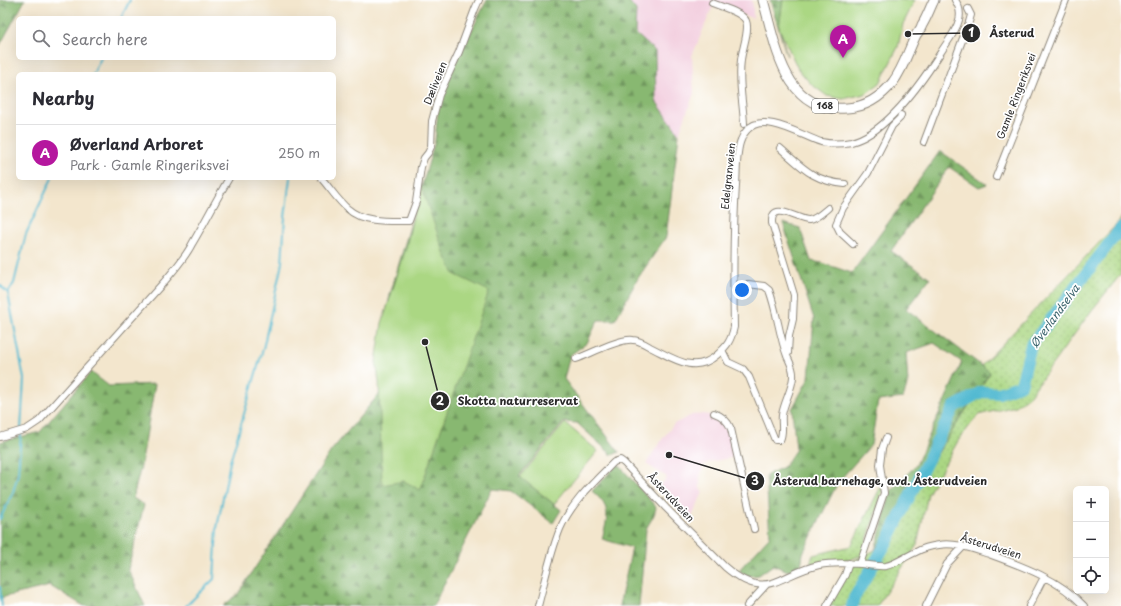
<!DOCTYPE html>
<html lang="en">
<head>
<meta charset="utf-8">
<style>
	body { margin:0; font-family:"Playpen Sans",sans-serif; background:#f7f7f7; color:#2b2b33 }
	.controls { position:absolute; right:12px; bottom:12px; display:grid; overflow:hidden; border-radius:6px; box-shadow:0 4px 16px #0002 }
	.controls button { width:36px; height:36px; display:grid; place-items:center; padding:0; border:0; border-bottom:1px solid #e1e1e2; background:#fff; color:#2b2b33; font:20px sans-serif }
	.you { position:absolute; left:742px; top:290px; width:14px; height:14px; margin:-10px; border:3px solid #fff; border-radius:50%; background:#1a73e8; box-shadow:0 0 0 6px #1a73e833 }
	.badge { display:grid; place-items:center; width:26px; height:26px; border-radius:50%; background:#b5179e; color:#fff; font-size:13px; font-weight:700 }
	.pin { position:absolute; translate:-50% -33px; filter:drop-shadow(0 1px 2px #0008) }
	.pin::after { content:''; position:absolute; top:21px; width:14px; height:12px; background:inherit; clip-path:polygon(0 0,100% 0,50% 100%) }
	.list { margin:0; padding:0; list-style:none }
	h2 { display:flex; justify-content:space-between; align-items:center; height:52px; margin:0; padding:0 16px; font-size:17px }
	h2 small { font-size:13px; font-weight:400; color:#7c7c81 }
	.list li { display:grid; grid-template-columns:26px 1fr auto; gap:12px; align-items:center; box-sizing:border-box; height:56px; padding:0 16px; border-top:1px solid #e1e1e2 }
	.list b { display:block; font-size:15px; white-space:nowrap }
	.list p { margin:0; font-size:13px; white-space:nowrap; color:#7c7c81 }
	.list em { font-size:13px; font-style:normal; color:#7c7c81 }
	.icon { flex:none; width:22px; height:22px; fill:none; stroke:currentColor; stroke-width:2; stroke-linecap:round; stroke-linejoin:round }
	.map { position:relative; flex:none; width:1121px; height:606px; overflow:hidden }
	.search { position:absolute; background:#fff; box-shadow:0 4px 16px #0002; left:16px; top:16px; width:320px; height:44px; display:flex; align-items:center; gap:10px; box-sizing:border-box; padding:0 14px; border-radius:6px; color:#7c7c81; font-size:15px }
	.panel { position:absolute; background:#fff; box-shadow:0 4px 16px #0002; left:16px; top:72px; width:320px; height:108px; border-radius:6px }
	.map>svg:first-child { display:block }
	.built { fill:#f3cfdf }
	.grass { fill:url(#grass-dots); stroke:#6b8157 }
	.forest { fill:url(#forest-firs); stroke:#5a724e }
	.green { fill:#abd783; stroke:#6b8157 }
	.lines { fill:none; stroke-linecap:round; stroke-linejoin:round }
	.stream { stroke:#53bad1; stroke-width:2 }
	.river { stroke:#53bad1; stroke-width:12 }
	.minor-casing { stroke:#8f887c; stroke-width:8 }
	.primary-casing { stroke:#8f887c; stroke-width:11 }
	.minor { stroke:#fff; stroke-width:6 }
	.primary { stroke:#fff; stroke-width:9 }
	.labels { text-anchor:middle; stroke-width:3.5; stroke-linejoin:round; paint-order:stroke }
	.shield { fill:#fff; stroke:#6b6b6b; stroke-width:1 }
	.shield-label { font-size:9px; font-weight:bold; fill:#2b2b2b }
	.street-label { font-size:10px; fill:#2b2b2b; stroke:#fff }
	.water-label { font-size:11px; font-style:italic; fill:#3b646d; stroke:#fff }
	.leader { fill:none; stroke:#2b2b2b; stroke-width:1.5 }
	.callout-dot { fill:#2b2b2b; stroke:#fff; stroke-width:1.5 }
	.mark-label { font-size:12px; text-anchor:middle; font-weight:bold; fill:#fff }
	.callout-label { font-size:11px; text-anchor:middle; font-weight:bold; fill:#2b2b2b; stroke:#fff; stroke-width:3.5; stroke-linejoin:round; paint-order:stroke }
</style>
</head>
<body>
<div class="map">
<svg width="1121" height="606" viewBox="0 0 1121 606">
	<defs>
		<pattern id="grass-dots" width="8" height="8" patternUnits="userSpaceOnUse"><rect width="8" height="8" fill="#abd783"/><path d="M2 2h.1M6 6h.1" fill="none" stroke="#93b971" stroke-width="1.8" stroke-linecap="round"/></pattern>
		<pattern id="forest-firs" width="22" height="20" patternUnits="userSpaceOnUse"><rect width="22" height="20" fill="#88b871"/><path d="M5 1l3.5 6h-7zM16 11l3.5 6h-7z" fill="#6f965d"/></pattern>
	</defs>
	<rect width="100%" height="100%" fill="#fff"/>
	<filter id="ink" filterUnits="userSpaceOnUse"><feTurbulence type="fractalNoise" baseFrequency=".025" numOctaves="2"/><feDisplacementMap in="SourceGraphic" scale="8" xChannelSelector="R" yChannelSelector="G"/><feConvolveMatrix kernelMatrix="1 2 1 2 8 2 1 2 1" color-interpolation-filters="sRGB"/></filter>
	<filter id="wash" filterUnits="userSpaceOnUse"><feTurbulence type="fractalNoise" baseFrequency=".012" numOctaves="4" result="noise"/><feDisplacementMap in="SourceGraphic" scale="16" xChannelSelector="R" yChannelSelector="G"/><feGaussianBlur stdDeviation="0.9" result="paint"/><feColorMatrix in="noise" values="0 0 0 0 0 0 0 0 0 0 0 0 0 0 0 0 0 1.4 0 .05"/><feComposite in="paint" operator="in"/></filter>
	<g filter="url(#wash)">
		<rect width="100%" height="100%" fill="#f3e6cd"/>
		<path class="built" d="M628,0H751L753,5V18L713,6L692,56L694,93L679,134L656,101L655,51L635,33L636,10Z
			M702,414L716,416L727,424L735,457L709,462L703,466L700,476V488L703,492L691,519L659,488L667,477L646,464L660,442L674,424L692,415Z"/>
		<path class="grass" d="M1121,216V274L1092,310L1030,395L1016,406L978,415L958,441L928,494L917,545L877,606H827L852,562L875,550L990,373L982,365L1117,224Z
			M880,488L883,490L862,555L849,560L810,563L813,555L851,546Z"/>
		<path class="forest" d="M0,0H25L0,45Z
			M487,0H628L636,10L635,33L655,51L656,101L679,134L666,237L638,278L615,320H598L587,343L570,355L564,379L619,452L612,455L577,423L564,422L519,476L561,510L553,523L511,491L492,489L433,606H223L238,594L331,451L380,393L381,334L391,291L435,141L438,111L444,85Z
			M770,0H783L779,28L787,56Z
			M940,151L987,184L979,187L949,167L891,251L930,278L906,309L990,372L875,550L891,491L916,465L962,362L934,343L906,353L908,383L903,398L878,401L871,445L838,482L803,553L801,566L788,571L773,565L759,575L747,576L739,570L770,536L766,475L784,467L796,449L792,409L809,378L814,319L783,223L800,228L811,261L822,263L852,273Z
			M91,372L109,386L155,384L141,466L133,498L144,505L128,569L145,606H84L50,586L0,598V442L40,432Z
			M618,464L656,507C655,516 650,521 646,529L639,606H619L632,548L602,539C608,516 612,508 592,491Z"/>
		<path class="green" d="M783,0H915L903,24L898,47L880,83L865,94L843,99L827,96L811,84L798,69L779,28Z
			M420,183L445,255L454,274L489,291L420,490L404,481L382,485L379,382L376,362L382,323L406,248Z
			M565,423L598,451L554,504L520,477Z"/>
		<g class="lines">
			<path class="stream" d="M121,18L130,0
				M93,74L101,58
				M0,285L8,293
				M8,293L24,379L21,429
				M8,293L14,283L26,234L52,178
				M0,519L13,492L18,474L21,433
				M0,587L2,606
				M186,606L214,579L217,528L230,462L263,349L282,263L285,217L290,178"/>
			<path class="river" d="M852,606L854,598L887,542L954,407L981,392L999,393L1021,385L1031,345L1121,228"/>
		</g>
	</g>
	<g filter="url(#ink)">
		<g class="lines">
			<g class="minor-casing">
				<path id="minor" d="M712,3C720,6 743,13 746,21C750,30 742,49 741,60C738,82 743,102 744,124
					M924,142L969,22L971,15L968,9
					M780,148C803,168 813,181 845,184
					M996,177L1066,0
					M321,178C330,188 338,201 348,209C363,223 390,221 409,221L416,202L421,167L424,158L428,153L431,147L432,121L439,95L459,52L475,9L479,0
					M853,244L840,232L836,224L843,208L868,173L892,126L900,118L901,115
					M722,350L728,362L743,369L749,377L775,440H780C784,433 781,423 782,415C784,402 792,390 793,377C794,369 790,363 787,356C779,335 777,311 769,290L764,286L748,284
					M788,353L789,336L793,319L794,295L772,223C771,199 799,221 809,220C816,219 822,213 828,208
					M576,359C590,354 620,338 633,340C639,340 645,344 650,347C673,358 694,375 717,355C727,346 731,341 734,327C733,280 733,233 736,185C737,173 736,151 741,140C742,137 745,132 747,130C763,111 802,136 821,142C830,144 841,144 851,142C887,133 922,82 941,52C947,42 956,32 959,20C961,13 959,6 955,0
					M714,413C723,416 728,421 731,429L754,529
					M0,437L27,429L39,421L164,282C174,270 185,258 192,244C205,222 216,200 229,178
					M860,564L884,493L880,465L882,449L886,438
					M538,606C545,580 550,554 560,529C571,503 594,482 614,462L620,460L624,463L666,508L725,567C767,603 778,574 819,565C833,562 848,563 861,564C869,565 878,567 886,566C896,564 906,556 916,552C923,548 931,546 939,545C955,542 973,549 989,554C1022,566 1059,579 1084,606
					M747,606L766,585
					M827,606L845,575L849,563
					M926,606L947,564L963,547
					M1029,606L1044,577"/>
			</g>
			<g class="primary-casing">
				<path id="primary" d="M763,0C776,45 784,114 847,108C866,107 882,96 893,82C904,67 908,51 916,35C918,32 921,29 922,25C927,17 930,8 934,0"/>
			</g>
			<use href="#minor" class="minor"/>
			<use href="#primary" class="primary"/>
		</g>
	</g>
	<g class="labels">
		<rect class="shield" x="812" y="99" width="26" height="14" rx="3"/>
		<g class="shield-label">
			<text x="825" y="109">168</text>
		</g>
		<g class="street-label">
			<text transform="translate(435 83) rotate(-68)" y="4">Dæliveien</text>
			<text transform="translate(1016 96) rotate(-69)" y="4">Gamle Ringeriksvei</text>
			<text transform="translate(728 176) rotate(-84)" y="4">Edelgranveien</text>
			<text transform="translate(671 497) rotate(47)" y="4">Åsterudveien</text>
			<text transform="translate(991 546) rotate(17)" y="4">Åsterudveien</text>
		</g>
		<g class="water-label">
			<text transform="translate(1055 316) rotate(-54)" y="4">Øverlandselva</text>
		</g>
	</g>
	<path class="leader" d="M908 34L971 33M425 342L440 401M669 455L755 481"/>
	<g class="callout-dot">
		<circle cx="908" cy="34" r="4"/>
		<circle cx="425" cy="342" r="4"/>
		<circle cx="669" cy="455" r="4"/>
		<circle cx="971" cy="33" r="10"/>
		<circle cx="440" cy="401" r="10"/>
		<circle cx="755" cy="481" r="10"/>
	</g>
	<g class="mark-label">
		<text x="971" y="37">1</text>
		<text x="440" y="405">2</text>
		<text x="755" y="485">3</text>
	</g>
	<g class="callout-label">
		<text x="1012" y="37">Åsterud</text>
		<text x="518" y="405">Skotta naturreservat</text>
		<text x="880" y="485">Åsterud barnehage, avd. Åsterudveien</text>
	</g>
</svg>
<div class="controls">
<button>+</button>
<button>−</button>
<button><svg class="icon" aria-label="locate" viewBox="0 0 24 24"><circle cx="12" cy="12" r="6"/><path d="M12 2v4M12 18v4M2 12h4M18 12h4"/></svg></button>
</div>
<div class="you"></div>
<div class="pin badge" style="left:843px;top:58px">A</div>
<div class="search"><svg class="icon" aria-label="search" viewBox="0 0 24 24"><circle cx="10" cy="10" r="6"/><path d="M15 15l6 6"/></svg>Search here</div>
<section class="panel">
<h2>Nearby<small></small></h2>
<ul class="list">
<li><span class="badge">A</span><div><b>Øverland Arboret</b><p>Park · Gamle Ringeriksvei</p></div><em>250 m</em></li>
</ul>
</section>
</div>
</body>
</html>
